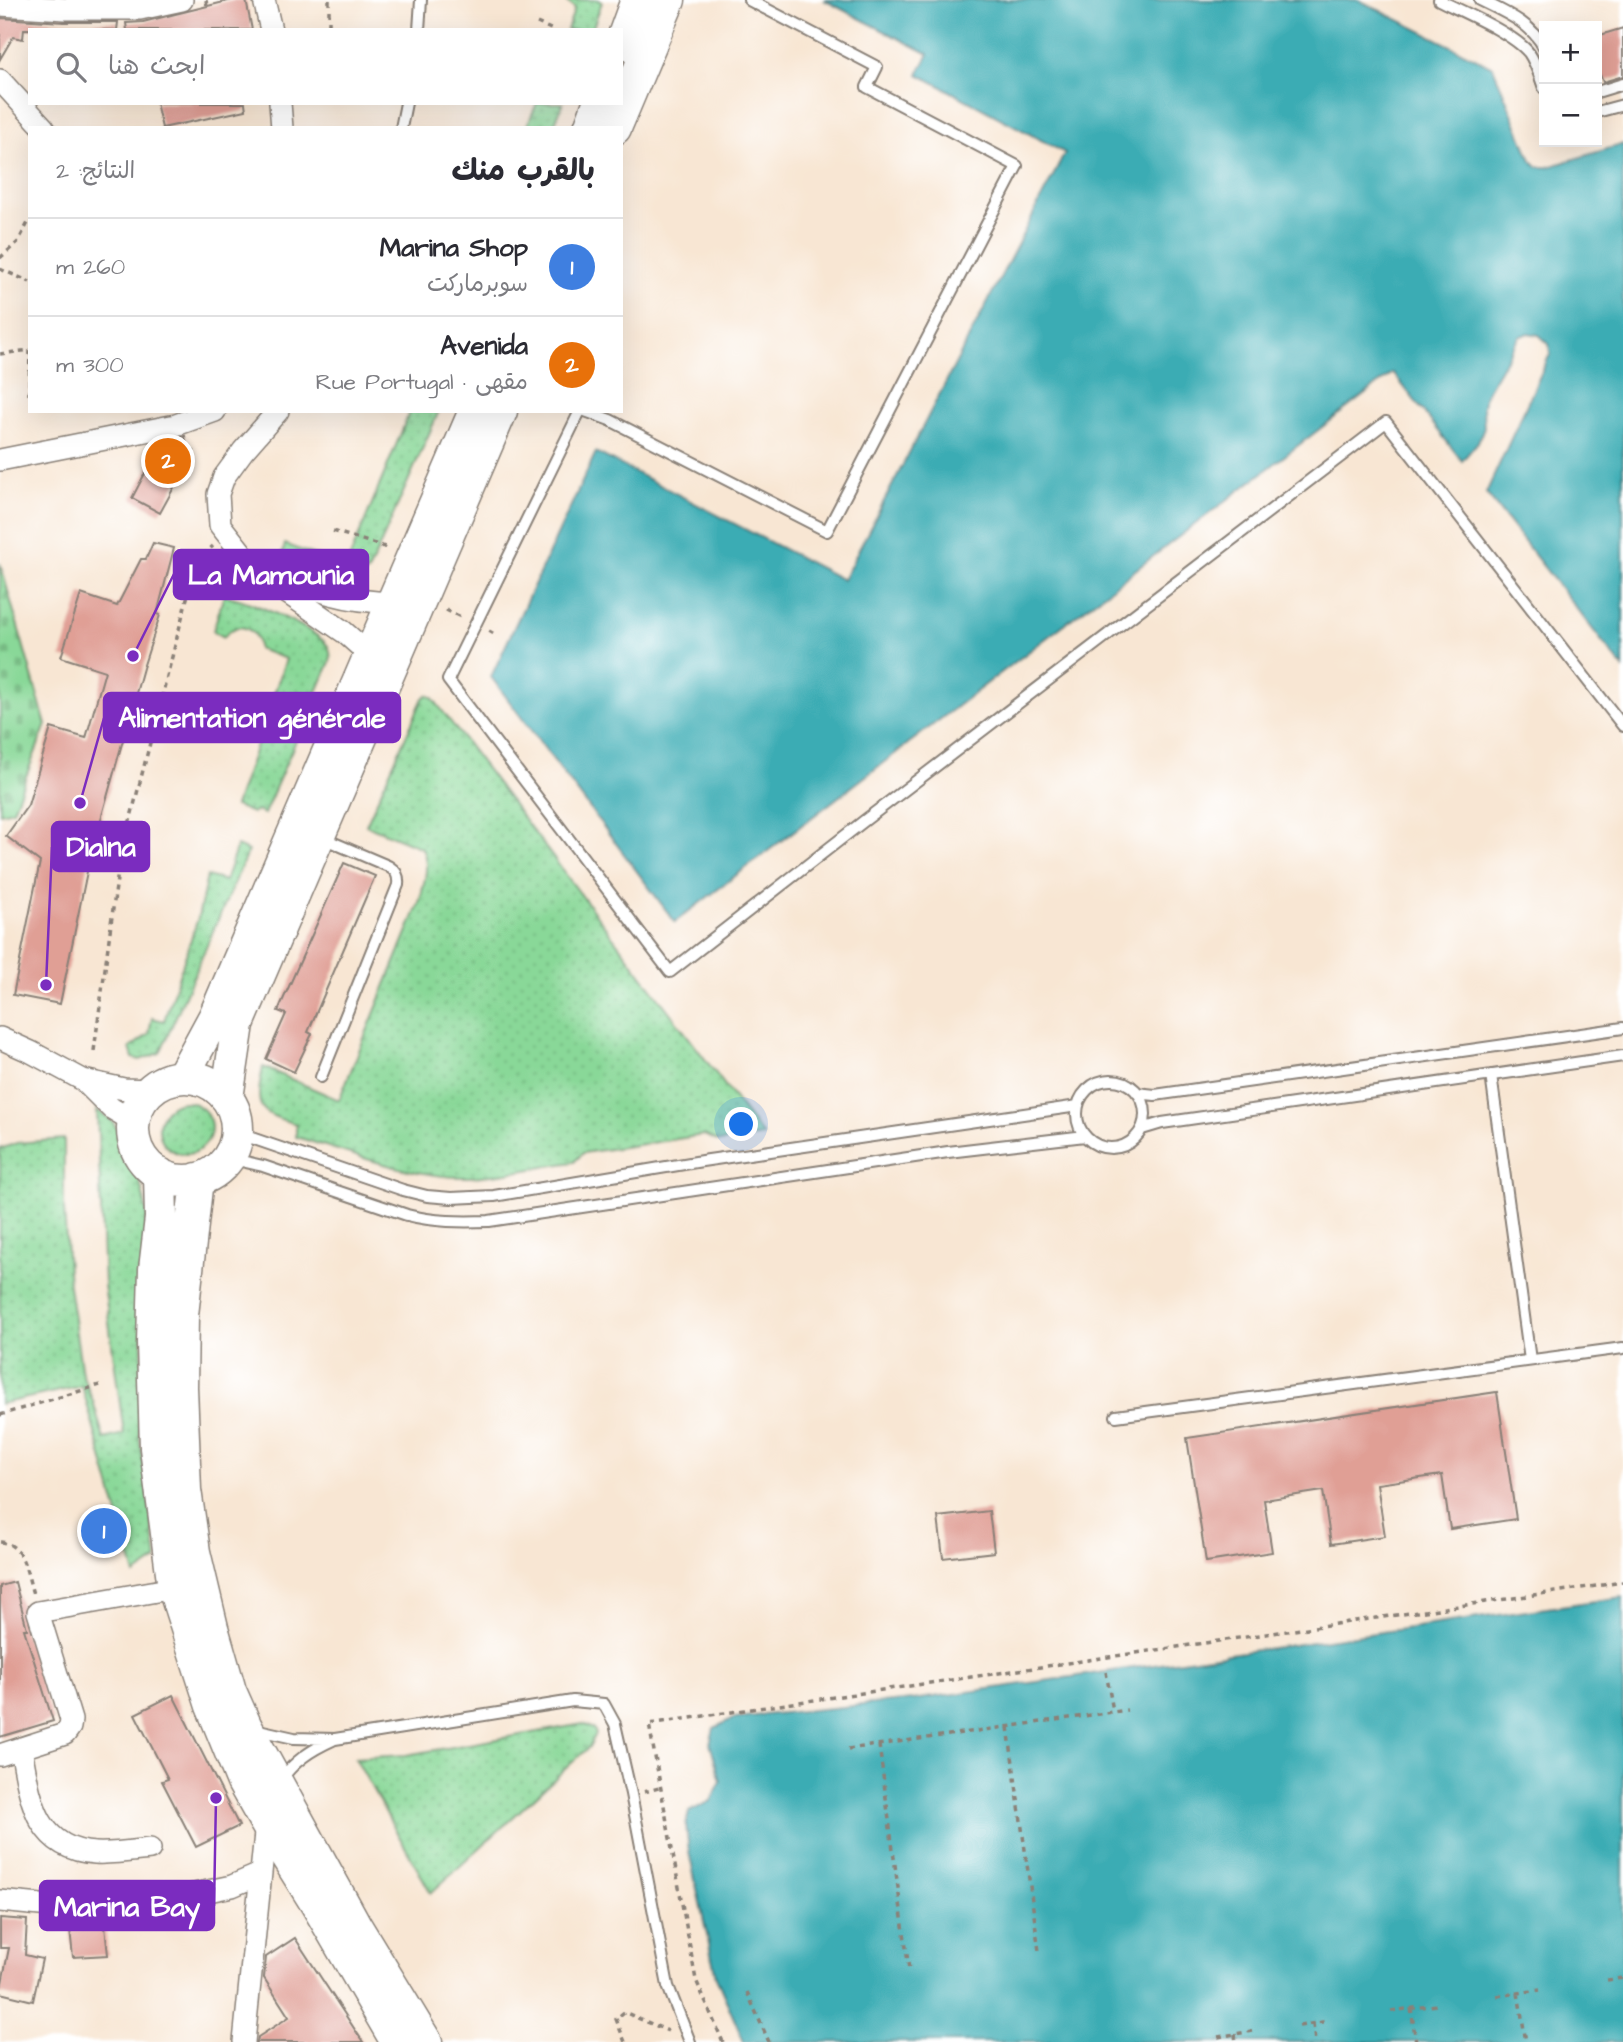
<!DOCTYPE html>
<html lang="ar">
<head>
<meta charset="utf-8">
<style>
	body { margin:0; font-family:"Architects Daughter","Playpen Sans Arabic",sans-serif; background:#f2f2f3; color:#2b2b33; direction:rtl }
	.controls { position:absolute; right:21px; top:21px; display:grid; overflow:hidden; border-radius:0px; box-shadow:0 7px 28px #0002 }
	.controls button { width:63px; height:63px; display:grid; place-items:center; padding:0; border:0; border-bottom:2px solid #e1e1e2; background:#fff; color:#2b2b33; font:35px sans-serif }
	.you { position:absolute; left:742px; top:1125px; width:24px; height:24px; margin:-18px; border:5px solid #fff; border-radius:50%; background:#1a73e8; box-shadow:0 0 0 10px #1a73e833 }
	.badge { display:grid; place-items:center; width:46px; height:46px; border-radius:50%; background:#1f6fb2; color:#fff; font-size:23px; font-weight:700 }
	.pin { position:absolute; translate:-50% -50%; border:4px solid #fff; box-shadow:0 2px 7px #0006 }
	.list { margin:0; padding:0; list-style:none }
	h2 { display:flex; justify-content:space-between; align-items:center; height:91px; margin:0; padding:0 28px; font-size:30px }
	h2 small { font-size:23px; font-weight:400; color:#7c7c81 }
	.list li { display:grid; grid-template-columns:46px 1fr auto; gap:21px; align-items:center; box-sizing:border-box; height:98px; padding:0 28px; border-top:2px solid #e1e1e2 }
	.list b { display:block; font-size:26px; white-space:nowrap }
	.list p { margin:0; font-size:23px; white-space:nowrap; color:#7c7c81 }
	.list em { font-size:23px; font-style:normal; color:#7c7c81 }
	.icon { flex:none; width:38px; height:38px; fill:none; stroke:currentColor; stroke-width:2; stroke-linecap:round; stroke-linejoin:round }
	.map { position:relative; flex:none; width:1623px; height:2042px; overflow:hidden; direction:ltr }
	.search { position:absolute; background:#fff; box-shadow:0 7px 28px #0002; left:28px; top:28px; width:595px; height:77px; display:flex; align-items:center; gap:18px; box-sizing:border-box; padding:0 24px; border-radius:0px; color:#7c7c81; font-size:26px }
	.panel { position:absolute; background:#fff; box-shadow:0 7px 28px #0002; left:28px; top:126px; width:595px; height:287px; border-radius:0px; direction:rtl }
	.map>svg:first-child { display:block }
	.grass { fill:url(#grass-dots); stroke:#527a5a; stroke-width:2 }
	.cemetery { fill:url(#cemetery-stones); stroke:#527a5a; stroke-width:2 }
	.water { fill:#3aacb4; stroke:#2b6468; stroke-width:2 }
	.building { fill:#e09f95 }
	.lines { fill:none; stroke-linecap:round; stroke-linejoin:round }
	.lane-casing { stroke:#8a8178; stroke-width:14 }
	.street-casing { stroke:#8a8178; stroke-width:24 }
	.secondary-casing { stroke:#8a8178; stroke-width:35 }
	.path { stroke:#8a8178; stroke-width:3.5; stroke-dasharray:5 5; stroke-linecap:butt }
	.lane { stroke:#fff; stroke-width:10 }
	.street { stroke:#fff; stroke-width:21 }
	.secondary { stroke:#fff; stroke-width:32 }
	.leader { fill:none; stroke:#7b2cbf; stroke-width:2.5 }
	.callout-dot { fill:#7b2cbf; stroke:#fff; stroke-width:2.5 }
	.callout { fill:#7b2cbf; stroke:#7b2cbf; stroke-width:2.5 }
	.callout-label { font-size:28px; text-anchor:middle; font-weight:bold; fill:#fff }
</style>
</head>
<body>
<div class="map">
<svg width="1623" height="2042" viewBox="0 0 1623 2042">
	<defs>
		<pattern id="grass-dots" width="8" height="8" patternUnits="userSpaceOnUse" patternTransform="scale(1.75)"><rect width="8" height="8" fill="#89d898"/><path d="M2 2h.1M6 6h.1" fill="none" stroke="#76b982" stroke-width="1.8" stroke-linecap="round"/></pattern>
		<pattern id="cemetery-stones" width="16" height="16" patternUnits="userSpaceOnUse" patternTransform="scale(1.75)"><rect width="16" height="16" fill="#89d898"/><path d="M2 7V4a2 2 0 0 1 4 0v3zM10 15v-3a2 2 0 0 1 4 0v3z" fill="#76b982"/></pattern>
	</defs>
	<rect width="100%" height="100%" fill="#fff"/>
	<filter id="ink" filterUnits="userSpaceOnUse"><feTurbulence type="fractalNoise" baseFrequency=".0143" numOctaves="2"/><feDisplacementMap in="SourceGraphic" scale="14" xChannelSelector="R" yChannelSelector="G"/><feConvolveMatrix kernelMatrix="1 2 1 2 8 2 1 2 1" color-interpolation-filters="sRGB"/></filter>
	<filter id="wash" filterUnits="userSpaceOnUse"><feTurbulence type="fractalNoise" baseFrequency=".00686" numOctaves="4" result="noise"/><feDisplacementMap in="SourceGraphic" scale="28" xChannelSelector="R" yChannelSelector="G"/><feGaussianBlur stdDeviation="1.57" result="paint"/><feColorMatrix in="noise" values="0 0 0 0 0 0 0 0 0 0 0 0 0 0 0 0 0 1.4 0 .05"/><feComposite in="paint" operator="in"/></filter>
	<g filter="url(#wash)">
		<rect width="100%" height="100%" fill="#f8e6d3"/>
		<path class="grass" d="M564,0H599L602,2L592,30H567L575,8Z
			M537,103H563L553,128H526Z
			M410,411H439L370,568L367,573L357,578L282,555L285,544L346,567Z
			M224,595C247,600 314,627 328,646C331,651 331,656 330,662L264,814L257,811L252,813L235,806L286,659L258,649C259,628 236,619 224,637L213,631Z
			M427,695L432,697L763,1136L719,1142L704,1135L583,1153L574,1162C539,1167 503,1176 468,1177C415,1179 347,1152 296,1137V1124C256,1112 255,1108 263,1067L339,1100L418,906C423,888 431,867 422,848L366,825L423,698Z
			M237,846L248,851L160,1053L140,1060L133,1058L130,1048L149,1034L152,1018L164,1021L198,918L207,876L225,881Z
			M159 1128a26 26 0 1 1 52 0a26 26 0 1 1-52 0Z
			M97,1110L112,1121L120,1134L138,1174L147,1212L139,1435L157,1560L135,1575L82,1386L0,1404V1149L17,1143L64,1139V1209L69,1286L82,1374L93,1401L104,1439L124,1434L104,1285Z
			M583,1724L594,1729L596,1734L589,1747L431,1893L355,1758L406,1755Z"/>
		<path class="cemetery" d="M0,563L46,725L13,810L0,813Z"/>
		<path class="water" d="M824,0H1359L1493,67L1531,160L1538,167H1548L1623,144V668L1486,493L1550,354L1549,344L1539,335L1528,333L1519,337L1485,395L1483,406L1484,427L1478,442L1462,461L1393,373L675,922L491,677L596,452L843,580L1065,153L918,74L929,54Z
			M1623,1597V2042H744L716,1977L689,1852L686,1825L689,1812L711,1801L721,1781L710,1744L714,1728L734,1718L912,1700Z"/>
		<g id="blocks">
			<path class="building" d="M232,0H246L252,30H127L126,23L143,22Z
				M0,18L64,22H118L117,30L24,29L23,39L13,37L0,59Z
				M1623,28V76L1603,82L1597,68V36Z
				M156,103H245L246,110L162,128Z
				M185,436L187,447L194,451L160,513L132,498L162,441Z
				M153,543L174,548L157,614L160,615L143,668L96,837H94L60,1004L13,995L40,862L6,836L28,805L51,728L86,738L105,671L61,657L81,594L117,606L141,559H146Z
				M344,863L375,876L308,1032L312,1034L294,1072L266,1059L286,1014L278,1011Z
				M1497,1392L1516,1519L1450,1529L1442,1475L1377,1484L1385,1536L1331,1544L1323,1491L1264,1500L1272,1552L1206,1562L1187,1438Z
				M989,1511L994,1552L943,1558L938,1517Z
				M15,1582L27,1629H24L53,1721L0,1737V1586Z
				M173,1695L239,1826L196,1847L162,1781L168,1779L135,1714Z
				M0,1918L27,1920L25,1955L42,1959L33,2001L0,1993L9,1948H0Z
				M105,1926L108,1955L73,1957L70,1929Z
				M295,1938L363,2042H257L258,2037L289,2017L264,1978L266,1957Z"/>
		</g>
	</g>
	<g filter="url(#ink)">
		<use href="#blocks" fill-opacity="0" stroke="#8a8178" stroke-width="2"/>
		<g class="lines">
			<g class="lane-casing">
				<path id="lane" d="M1439,0C1463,12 1513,33 1529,53C1536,63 1540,77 1544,88
					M1480,0C1504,12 1532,23 1544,48
					M419,30L421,0
					M1597,92L1623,84
					M1597,112L1623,105
					M401,128L406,103
					M580,411L448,680L670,972L864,821L1386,422L1623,726
					M585,411L610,420L827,531L1017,166L867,87L877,67L749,0
					M320,837L388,866C396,871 399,875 398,885L321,1077
					M1491,1075L1530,1360
					M1077 1114a34 34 0 1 1 68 0a34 34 0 1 1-68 0Z
					M1137,1093L1155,1095L1623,1028
					M1142,1129L1162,1123L1623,1056
					M237,1133L403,1190L427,1196L451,1198L494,1196L702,1161L1078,1106
					M228,1158L263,1166L407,1215C434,1222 461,1222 489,1221L948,1152L1085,1136
					M1116,1416L1623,1348
					M254,1729L294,1738L335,1739L573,1701L604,1704L615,1724L631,1794L668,1986L690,2042
					M280,1781C294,1761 311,1750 333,1740"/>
			</g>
			<g class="street-casing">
				<path id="street" d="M264,0L271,30
					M0,5L65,9H140L182,0
					M0,80L44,128
					M280,103L282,128
					M278,411L243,451L224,477L218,494L220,525L257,572L344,632L371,656
					M0,460L176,425L215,411
					M275,571C320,593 344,601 394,603
					M0,1038L31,1052L83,1080L111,1108L133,1121
					M83,1080L124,1089L150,1090
					M21,1749C30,1797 35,1849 95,1853C113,1854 132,1851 150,1849
					M0,1755L65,1734L70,1727L71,1720L38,1612L174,1588
					M0,1901L91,1910H119L232,1886L260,1874
					M244,2042L266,1823"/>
			</g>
			<g class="secondary-casing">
				<path id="secondary" d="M621,44L637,0
					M590,128L599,103
					M615,128L669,0
					M182,1077L215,1016L475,411
					M133 1129a52 52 0 1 1 104 0a52 52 0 1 1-104 0Z
					M227,1098L238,1024L501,411
					M160,1174L161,1218L155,1269L153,1343L156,1448L174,1588L212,1706L243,1782L266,1823L316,1903L397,2042
					M197,1179L182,1315L181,1387L185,1490L194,1552L212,1628L230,1691L246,1727L355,1925L426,2042"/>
			</g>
			<path class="path" d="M206,0L207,6
				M329,0V30
				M537,23L553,30
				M0,258L18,242L30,219
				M0,269L30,282
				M0,354L30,350
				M29,395L30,349
				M333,531L388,548
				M446,610L463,618
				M489,631L496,635
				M94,1051L119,864L195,567L198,560L213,546
				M0,1415L100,1385
				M0,1542C24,1543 27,1575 33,1594
				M1106,1672L1113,1711
				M1008,1727L1039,1951
				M879,1745L909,1970
				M848,1749L1127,1710
				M644,1792L659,1788
				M1607,1980L1623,1978
				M747,1992L769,2042
				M1518,1993L1526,2042
				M1497,1996L1540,1990
				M1411,2008L1416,2042
				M1391,2011L1437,2005
				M1313,2024L1315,2042
				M1299,2026L1328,2021
				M1235,2034L1236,2042
				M1218,2037L1252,2031
				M625,2042L616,2019L624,2012L668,2031
				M723,2042L696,1980L649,1724L1623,1582"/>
			<use href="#lane" class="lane"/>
			<use href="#street" class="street"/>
			<use href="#secondary" class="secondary"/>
		</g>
	</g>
	<path class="leader" d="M133 656L174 574M80 803L104 718M46 985L52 847M216 1798L214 1906"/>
	<g class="callout-dot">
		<circle cx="133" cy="656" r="7"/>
		<circle cx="80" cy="803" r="7"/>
		<circle cx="46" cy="985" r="7"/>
		<circle cx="216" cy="1798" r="7"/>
	</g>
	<g class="callout">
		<rect x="174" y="550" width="194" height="49" rx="7"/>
		<rect x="104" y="693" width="296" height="49" rx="7"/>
		<rect x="52" y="822" width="97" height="49" rx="7"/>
		<rect x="40" y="1881" width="174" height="49" rx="7"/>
	</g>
	<g class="callout-label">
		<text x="271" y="584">La Mamounia</text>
		<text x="252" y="727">Alimentation générale</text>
		<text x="101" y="856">Dialna</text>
		<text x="127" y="1916">Marina Bay</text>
	</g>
</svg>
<div class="controls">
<button>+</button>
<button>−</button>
</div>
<div class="you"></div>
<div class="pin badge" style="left:104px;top:1531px;background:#3f7fe0">1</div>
<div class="pin badge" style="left:168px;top:461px;background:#e8710a">2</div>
<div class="search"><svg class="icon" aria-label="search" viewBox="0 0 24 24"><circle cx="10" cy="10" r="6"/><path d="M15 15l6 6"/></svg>ابحث هنا</div>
<section class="panel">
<h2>بالقرب منك<small>النتائج: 2</small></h2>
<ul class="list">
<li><span class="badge" style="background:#3f7fe0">1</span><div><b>Marina Shop</b><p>سوبرماركت</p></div><em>260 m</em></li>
<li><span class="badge" style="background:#e8710a">2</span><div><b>Avenida</b><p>مقهى · Rue Portugal</p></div><em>300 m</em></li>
</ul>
</section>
</div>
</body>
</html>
